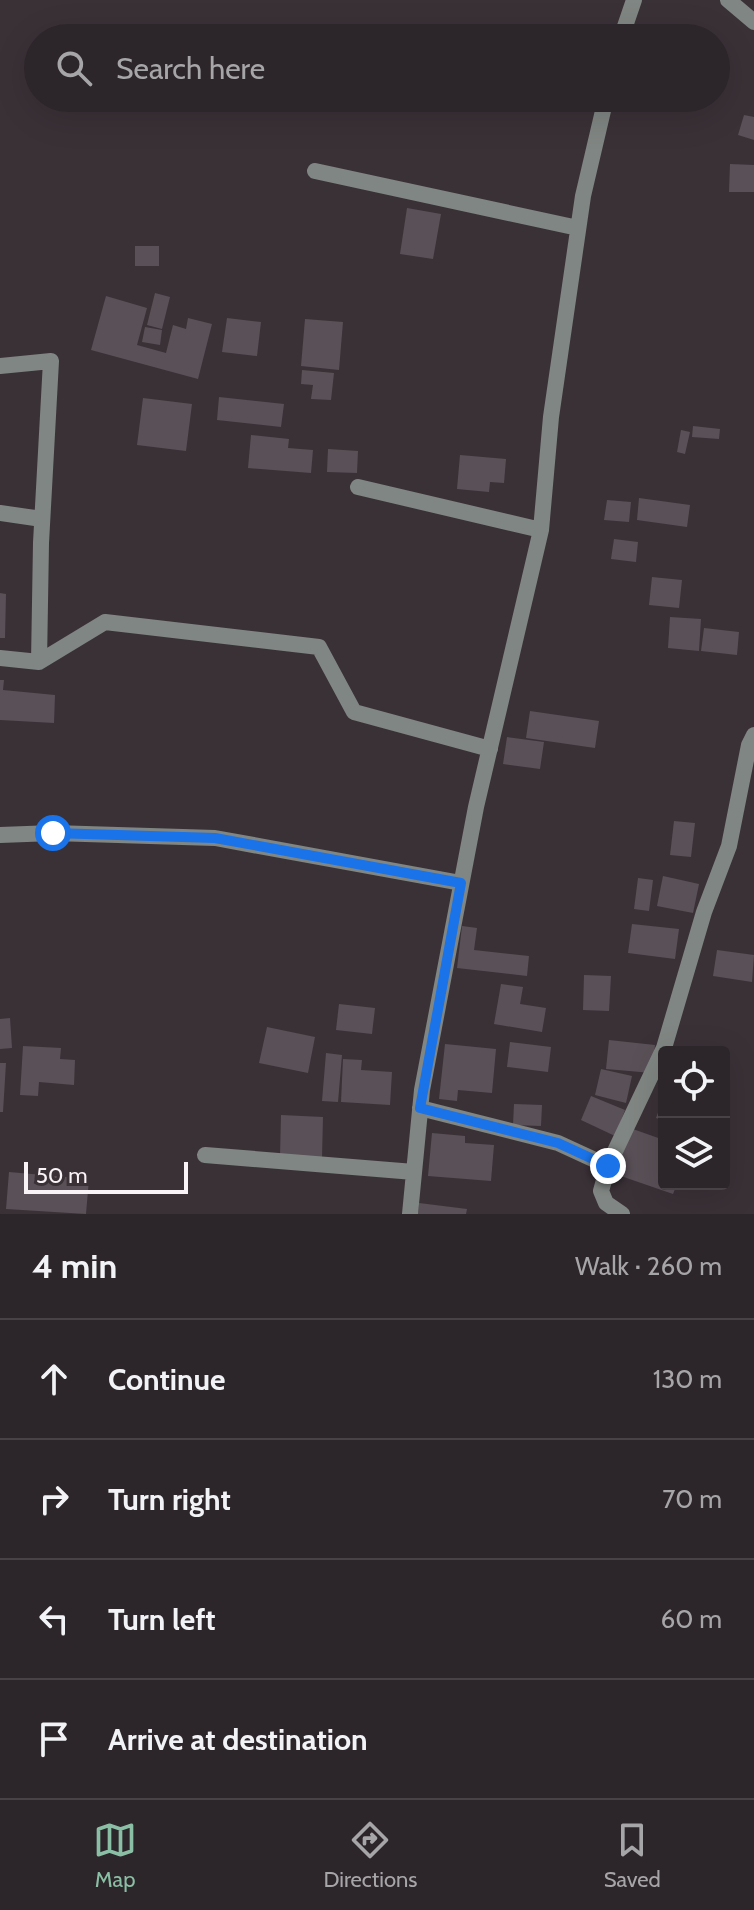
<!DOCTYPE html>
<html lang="en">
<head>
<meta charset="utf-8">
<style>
	body { margin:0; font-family:Cabin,sans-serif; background:#342d31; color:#f1f3f6 }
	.controls { position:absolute; right:24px; bottom:24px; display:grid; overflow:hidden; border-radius:8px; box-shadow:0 8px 32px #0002 }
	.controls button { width:72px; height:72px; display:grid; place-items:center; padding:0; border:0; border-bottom:2px solid #484246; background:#2c2529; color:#f1f3f6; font:40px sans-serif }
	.scale { position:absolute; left:24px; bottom:20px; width:164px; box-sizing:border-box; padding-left:8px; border:4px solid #f9f2f6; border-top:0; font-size:22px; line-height:28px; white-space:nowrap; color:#f9f2f6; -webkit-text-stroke:6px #3a3137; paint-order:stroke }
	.stop { position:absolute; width:24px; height:24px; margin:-18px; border:6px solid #1a73e8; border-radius:50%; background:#fff }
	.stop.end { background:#1a73e8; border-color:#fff; box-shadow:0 2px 8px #0008 }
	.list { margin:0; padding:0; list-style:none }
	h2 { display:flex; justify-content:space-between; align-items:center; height:104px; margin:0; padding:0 32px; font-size:34px }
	h2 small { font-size:26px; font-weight:400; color:#a6a5a8 }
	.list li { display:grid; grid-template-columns:52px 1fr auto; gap:24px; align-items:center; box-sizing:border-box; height:120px; padding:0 32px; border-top:2px solid #484246 }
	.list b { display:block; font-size:30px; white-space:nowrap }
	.list em { font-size:26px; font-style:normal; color:#a6a5a8 }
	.icon { flex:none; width:44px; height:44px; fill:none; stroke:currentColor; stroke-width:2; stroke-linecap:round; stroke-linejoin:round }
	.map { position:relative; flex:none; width:754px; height:1214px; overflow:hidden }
	.search { position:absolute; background:#2c2529; box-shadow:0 8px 32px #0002; left:24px; right:24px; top:24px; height:88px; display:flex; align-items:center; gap:20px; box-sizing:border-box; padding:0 28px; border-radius:44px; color:#a6a5a8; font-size:30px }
	.sheet { height:584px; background:#2c2529 }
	nav { display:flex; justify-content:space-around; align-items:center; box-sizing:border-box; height:112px; border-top:2px solid #484246; background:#2c2529; font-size:22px; color:#a6a5a8 }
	nav a { display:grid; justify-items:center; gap:4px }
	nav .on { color:#8abfa5 }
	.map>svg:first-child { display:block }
	.building { fill:#5a5057 }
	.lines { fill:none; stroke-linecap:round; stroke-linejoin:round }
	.minor { stroke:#808683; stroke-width:16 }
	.route { stroke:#1a73e8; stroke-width:10 }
</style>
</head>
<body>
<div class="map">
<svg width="754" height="1214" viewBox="0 0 754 1214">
	<rect width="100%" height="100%" fill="#3a3137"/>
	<path class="building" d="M744,115L754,117V140L738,135Z
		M730,164L754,165V192H729Z
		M407,208L441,214L433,259L400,254Z
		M135,246H159V266H135Z
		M155,293L170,297L162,329L147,325Z
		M106,296L147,308L137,345L166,353L173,325L186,329L188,318L212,324L198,379L91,350Z
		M227,318L261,322L257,356L222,352Z
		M305,319L343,322L339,370L301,366Z
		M145,327L162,330L160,345L142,342Z
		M302,370L334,373L331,400L311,399L313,385L301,384Z
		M219,397L284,404L281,427L217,420Z
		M143,398L192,404L186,451L137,445Z
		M693,426L720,429L719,439L692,437Z
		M681,430L690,432L685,454L677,452Z
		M251,435L289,439L288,448L313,450L311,473L248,468Z
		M328,449L358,451L357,473L327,472Z
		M460,455L506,459L504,483L490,482L489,492L457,489Z
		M639,498L690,505L687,527L637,520Z
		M607,500L631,502L629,522L604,520Z
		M614,539L638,542L636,562L611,559Z
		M652,577L682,580L679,608L649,605Z
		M0,593L6,594L5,638H0Z
		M670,617L701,619L699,651L668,648Z
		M704,628L739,632L737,655L701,651Z
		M0,680H4L3,690L55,695L54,723L0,720Z
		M530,711L599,721L595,748L526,738Z
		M507,737L544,742L540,769L503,764Z
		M674,821L695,823L691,857L670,855Z
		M663,876L699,884L693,913L657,906Z
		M638,878L653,880L649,911L634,909Z
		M632,924L679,929L675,959L628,953Z
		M462,926L477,928L474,950L529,956L527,976L457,968Z
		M717,950L754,955L752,982L713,976Z
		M584,975L611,976L609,1011L583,1010Z
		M501,984L523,987L520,1004L546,1008L542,1032L494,1024Z
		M339,1004L375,1008L372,1034L336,1030Z
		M10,1018L12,1048L0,1049V1019Z
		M267,1027L315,1037L308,1073L259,1063Z
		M609,1040L655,1045L652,1073L606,1069Z
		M510,1042L551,1047L548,1072L507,1067Z
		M445,1044L496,1049L492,1093L458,1090L457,1101L439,1099Z
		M23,1046L61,1048L60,1059L75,1060L74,1085L39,1082L38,1096L20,1095Z
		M326,1053L342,1055L338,1102L322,1101Z
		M343,1059L362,1060L361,1070L392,1072L390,1105L341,1102Z
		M0,1063H6L3,1112H0Z
		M601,1069L632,1076L626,1103L595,1095Z
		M591,1096L625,1110L615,1136L581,1120Z
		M664,1097V1136L658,1134L663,1120L656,1118Z
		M514,1104L542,1105L541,1126L513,1125Z
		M281,1115L323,1117L322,1158L280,1156Z
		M630,1128L664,1140V1184H677L673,1194L615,1174Z
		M432,1133L465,1136V1143L494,1145L491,1181L428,1176Z
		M9,1172L89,1179L86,1214L6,1209Z
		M419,1203L467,1209L466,1214H418Z"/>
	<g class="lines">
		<path class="minor" d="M728,0L754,22
			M621,38L634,0
			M315,171L578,228
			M0,366L51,361L41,543L39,662
			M358,487L541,530
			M0,513L42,519
			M0,658L39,662L105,622L319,647L354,712L490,749
			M0,835L53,833L215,838L461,883
			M420,1108L558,1143L608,1166
			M205,1155L414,1172
			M410,1214L422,1090L476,807L541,530L551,417L583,196L606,98
			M622,1214L606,1203L601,1191L608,1166L664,1048L704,912L729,846L749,745L754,735"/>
	</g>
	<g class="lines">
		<path class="route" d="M53,833L215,838L461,883L420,1108L558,1143L608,1166"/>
	</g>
</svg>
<div class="controls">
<button><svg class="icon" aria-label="locate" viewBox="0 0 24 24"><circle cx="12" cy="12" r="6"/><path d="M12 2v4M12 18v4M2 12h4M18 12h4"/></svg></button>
<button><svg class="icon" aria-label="layers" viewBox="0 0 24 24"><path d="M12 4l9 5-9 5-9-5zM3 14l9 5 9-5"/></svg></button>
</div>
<div class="scale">50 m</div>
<div class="stop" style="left:53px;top:833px"></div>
<div class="stop end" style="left:608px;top:1166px"></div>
<div class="search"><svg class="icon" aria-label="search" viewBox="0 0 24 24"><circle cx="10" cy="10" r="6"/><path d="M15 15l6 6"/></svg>Search here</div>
</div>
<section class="sheet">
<h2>4 min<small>Walk · 260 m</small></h2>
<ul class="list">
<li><svg class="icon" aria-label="ahead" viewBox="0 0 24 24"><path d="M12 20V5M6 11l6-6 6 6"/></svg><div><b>Continue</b></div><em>130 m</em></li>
<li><svg class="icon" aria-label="right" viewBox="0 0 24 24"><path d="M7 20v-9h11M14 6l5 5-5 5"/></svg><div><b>Turn right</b></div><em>70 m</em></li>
<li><svg class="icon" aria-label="left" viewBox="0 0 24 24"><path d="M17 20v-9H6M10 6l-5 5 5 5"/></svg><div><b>Turn left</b></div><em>60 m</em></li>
<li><svg class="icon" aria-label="arrive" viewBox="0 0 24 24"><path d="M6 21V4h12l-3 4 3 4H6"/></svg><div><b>Arrive at destination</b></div></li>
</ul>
</section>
<nav>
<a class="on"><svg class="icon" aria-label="map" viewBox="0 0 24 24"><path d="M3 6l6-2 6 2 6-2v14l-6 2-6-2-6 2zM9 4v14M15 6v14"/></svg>Map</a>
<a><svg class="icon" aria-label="directions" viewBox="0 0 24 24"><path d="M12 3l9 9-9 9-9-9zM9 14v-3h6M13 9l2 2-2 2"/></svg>Directions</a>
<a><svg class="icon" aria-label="saved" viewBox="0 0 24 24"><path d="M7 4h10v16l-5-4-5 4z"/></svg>Saved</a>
</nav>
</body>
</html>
